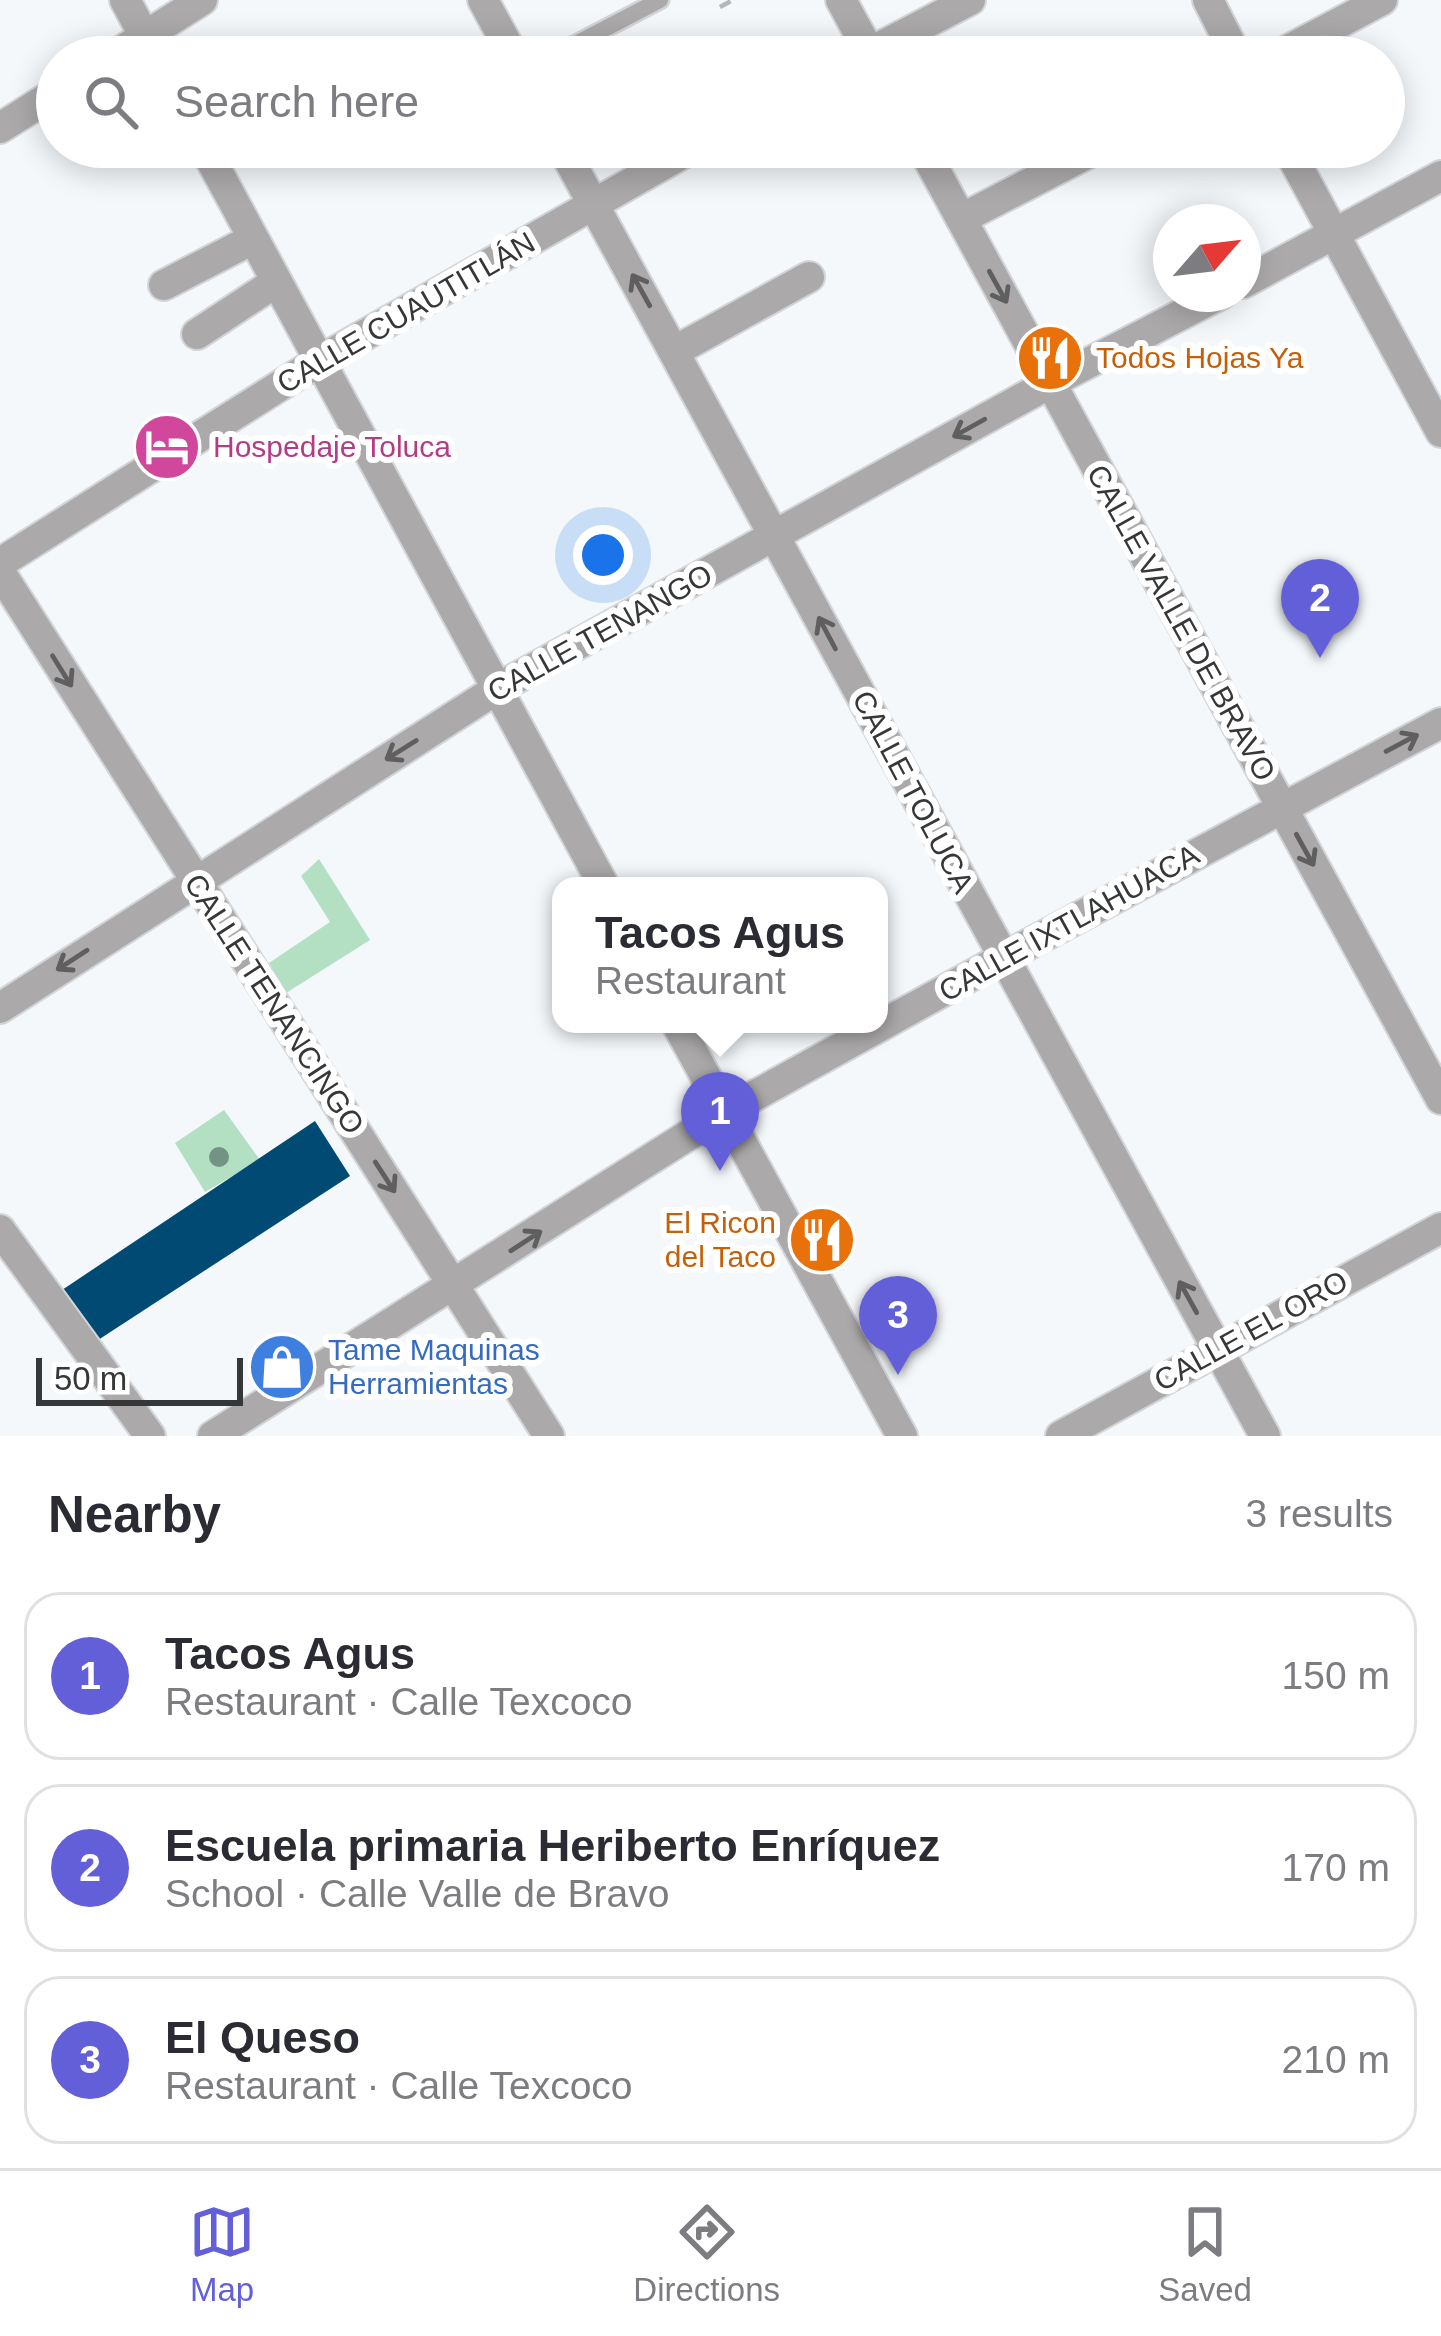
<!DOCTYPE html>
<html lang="en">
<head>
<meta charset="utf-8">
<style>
	body { margin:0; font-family:Helvetica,sans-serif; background:#f7f7f7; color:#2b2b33 }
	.compass { position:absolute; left:1153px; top:204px; width:108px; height:108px; border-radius:50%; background:#fff; box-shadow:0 6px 30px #0003; rotate:62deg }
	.scale { position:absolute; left:36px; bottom:30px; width:207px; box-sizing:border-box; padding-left:12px; border:6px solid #353738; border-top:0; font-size:33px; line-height:42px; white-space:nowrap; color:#353738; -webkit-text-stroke:9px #fff; paint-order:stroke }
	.you { position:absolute; left:603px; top:555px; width:42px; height:42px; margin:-30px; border:9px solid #fff; border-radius:50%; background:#1a73e8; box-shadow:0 0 0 18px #1a73e833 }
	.badge { display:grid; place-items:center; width:78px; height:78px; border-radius:50%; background:#635fd8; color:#fff; font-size:39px; font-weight:700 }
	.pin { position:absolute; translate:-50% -99px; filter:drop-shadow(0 3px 6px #0008) }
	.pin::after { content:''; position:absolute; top:63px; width:42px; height:36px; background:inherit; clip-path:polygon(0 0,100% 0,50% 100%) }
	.popup { position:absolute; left:552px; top:877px; width:336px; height:156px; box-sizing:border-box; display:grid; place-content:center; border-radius:24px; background:#fff; filter:drop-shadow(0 3px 9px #0005); font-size:39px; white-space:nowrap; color:#7c7c81 }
	.popup b { font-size:45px; color:#2b2b33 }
	.popup::after { content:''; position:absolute; left:50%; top:100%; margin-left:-24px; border:24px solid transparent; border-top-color:#fff }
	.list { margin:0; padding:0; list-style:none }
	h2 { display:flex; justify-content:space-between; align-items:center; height:156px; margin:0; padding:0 48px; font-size:51px }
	h2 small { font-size:39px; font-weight:400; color:#7c7c81 }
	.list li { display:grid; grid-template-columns:78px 1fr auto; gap:36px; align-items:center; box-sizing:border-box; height:168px; margin:0 24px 24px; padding:0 24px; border:3px solid #e1e1e2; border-radius:36px }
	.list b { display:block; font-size:45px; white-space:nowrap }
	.list p { margin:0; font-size:39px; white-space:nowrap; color:#7c7c81 }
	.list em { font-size:39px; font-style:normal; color:#7c7c81 }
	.icon { flex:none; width:66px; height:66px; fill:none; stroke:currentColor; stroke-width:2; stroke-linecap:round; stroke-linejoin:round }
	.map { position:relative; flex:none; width:1441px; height:1436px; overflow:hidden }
	.search { position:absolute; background:#fff; box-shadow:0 6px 30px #0003; left:36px; right:36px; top:36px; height:132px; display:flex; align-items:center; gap:30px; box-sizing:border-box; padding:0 42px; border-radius:66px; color:#7c7c81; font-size:45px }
	.sheet { height:732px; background:#fff }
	nav { display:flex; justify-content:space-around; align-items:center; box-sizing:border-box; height:168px; border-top:3px solid #e1e1e2; background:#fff; font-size:33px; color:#7c7c81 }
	nav a { display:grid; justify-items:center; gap:6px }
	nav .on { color:#635fd8 }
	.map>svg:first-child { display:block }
	.green { fill:#b3e0c2 }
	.building { fill:#004a74 }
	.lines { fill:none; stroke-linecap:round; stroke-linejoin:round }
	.service-casing { stroke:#d2d5d8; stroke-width:21 }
	.minor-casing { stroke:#d2d5d8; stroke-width:34 }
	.path { stroke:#b4b7b9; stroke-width:4.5; stroke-dasharray:12 6; stroke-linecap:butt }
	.service { stroke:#aca9aa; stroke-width:16 }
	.minor { stroke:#aca9aa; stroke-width:30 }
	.tree { fill:#739485 }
	.oneway { stroke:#5f5f60 }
	.labels { text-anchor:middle; stroke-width:12; stroke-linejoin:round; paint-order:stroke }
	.street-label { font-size:30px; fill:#353738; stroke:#fff }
	.food-label { font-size:30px; fill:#c56008; stroke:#fff; text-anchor:start }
	.hotel-label { font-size:30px; fill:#b23c85; stroke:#fff; text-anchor:start }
	.shop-label { font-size:30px; fill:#366cbe; stroke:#fff; text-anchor:start }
</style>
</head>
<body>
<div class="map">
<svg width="1441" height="1436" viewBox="0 0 1441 1436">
	<rect width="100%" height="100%" fill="#f4f8fb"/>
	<path class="green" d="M319,859L370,940L286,993L269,963L330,922L301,876Z
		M224,1110L260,1160L205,1192L175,1143Z"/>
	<path class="building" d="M315,1121L350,1176L95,1342L62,1290Z"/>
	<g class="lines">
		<g class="service-casing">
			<path id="service" d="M551,57L660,0"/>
		</g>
		<g class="minor-casing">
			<path id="minor" d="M125,0L156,57
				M483,0L514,57
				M841,0L872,57
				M1208,0L1237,57
				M112,57L202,0
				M861,57L970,0
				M1275,57L1382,0
				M0,128L57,92
				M204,147L604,886
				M562,147L1265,1436
				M922,147L1441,1099
				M1287,147L1441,432
				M961,219L1100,147
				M1243,283L1441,176
				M164,285L253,239
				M197,334L276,282
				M675,351L809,277
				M0,563L319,361L694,147
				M0,572L549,1436
				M0,1008L500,687L1050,383L1221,294
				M677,1024L902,1436
				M0,1230L150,1436
				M213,1436L725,1112L1003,958L1441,723
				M1061,1436L1441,1228"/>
		</g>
		<path class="path" d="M720,7L733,0"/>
		<use href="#service" class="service"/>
		<use href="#minor" class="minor"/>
	</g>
	<circle class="tree" cx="219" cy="1157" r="10"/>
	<defs><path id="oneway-shaft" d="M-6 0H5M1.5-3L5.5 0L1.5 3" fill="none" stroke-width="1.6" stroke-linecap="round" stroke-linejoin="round" transform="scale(3)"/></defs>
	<g class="oneway">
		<use href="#oneway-shaft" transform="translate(998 287) rotate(61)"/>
		<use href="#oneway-shaft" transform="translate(641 290) rotate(-119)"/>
		<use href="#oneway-shaft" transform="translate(969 428) rotate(151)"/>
		<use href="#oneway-shaft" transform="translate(827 633) rotate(-118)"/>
		<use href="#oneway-shaft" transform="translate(62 671) rotate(58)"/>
		<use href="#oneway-shaft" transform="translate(1402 743) rotate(-28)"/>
		<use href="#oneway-shaft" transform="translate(401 750) rotate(148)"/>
		<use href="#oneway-shaft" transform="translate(1305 850) rotate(61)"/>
		<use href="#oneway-shaft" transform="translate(72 960) rotate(147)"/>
		<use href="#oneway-shaft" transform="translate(385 1177) rotate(57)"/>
		<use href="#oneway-shaft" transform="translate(526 1241) rotate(-33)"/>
		<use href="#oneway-shaft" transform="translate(1188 1297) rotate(-119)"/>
	</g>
	<defs>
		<g id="restaurant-disc" transform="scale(3.45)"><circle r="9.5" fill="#e8710a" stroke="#fff"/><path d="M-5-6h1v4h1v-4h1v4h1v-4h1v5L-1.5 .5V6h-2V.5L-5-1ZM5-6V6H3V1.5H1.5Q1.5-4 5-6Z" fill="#fff"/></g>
		<g id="hotel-disc" transform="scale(3.45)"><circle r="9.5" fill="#d1479c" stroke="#fff"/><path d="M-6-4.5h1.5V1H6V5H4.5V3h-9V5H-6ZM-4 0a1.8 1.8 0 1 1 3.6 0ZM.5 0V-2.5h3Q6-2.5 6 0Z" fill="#fff"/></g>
		<g id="shop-disc" transform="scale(3.45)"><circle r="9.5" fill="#3f7fe0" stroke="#fff"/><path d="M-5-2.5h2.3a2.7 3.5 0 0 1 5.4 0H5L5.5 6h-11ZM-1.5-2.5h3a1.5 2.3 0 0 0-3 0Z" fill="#fff"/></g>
	</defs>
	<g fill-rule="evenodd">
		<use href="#restaurant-disc" x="1050" y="358"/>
		<use href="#hotel-disc" x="167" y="447"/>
		<use href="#restaurant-disc" x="822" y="1240"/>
		<use href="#shop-disc" x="282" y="1367"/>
	</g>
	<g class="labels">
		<g class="street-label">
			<text transform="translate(406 313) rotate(-30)" y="10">CALLE CUAUTITLÁN</text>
			<text transform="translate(1181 623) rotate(61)" y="10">CALLE VALLE DE BRAVO</text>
			<text transform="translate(600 633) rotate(-29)" y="10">CALLE TENANGO</text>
			<text transform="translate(913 792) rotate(62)" y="10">CALLE TOLUCA</text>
			<text transform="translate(1069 923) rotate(-29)" y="10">CALLE IXTLAHUACA</text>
			<text transform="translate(274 1004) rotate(57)" y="10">CALLE TENANCINGO</text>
			<text transform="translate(1251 1331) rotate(-29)" y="10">CALLE EL ORO</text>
		</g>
		<g class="food-label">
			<text x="1096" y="368">Todos Hojas Ya</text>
			<text x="776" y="1233" text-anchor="end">El Ricon<tspan x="776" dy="34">del Taco</tspan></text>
		</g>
		<g class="hotel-label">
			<text x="213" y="457">Hospedaje Toluca</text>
		</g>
		<g class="shop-label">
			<text x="328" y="1360">Tame Maquinas<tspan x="328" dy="34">Herramientas</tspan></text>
		</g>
	</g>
</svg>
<svg class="compass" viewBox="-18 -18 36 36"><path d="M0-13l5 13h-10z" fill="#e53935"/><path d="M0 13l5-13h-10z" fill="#7c7c81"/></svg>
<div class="scale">50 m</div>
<div class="you"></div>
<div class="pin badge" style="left:720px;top:1171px">1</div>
<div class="popup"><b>Tacos Agus</b>Restaurant</div>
<div class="pin badge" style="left:1320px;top:658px">2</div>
<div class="pin badge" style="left:898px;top:1375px">3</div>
<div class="search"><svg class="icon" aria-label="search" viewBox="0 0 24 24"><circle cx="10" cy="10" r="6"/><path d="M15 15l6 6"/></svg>Search here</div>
</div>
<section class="sheet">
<h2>Nearby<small>3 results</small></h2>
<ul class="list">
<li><span class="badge">1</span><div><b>Tacos Agus</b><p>Restaurant · Calle Texcoco</p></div><em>150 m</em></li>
<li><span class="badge">2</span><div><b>Escuela primaria Heriberto Enríquez</b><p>School · Calle Valle de Bravo</p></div><em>170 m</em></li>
<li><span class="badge">3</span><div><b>El Queso</b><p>Restaurant · Calle Texcoco</p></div><em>210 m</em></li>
</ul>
</section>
<nav>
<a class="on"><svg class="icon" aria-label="map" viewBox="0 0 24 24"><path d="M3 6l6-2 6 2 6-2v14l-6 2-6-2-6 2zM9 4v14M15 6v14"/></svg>Map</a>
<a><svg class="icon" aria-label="directions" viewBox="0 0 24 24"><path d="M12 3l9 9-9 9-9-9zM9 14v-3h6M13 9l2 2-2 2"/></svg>Directions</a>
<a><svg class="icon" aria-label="saved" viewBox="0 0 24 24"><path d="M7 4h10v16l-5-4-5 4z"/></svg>Saved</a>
</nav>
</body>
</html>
